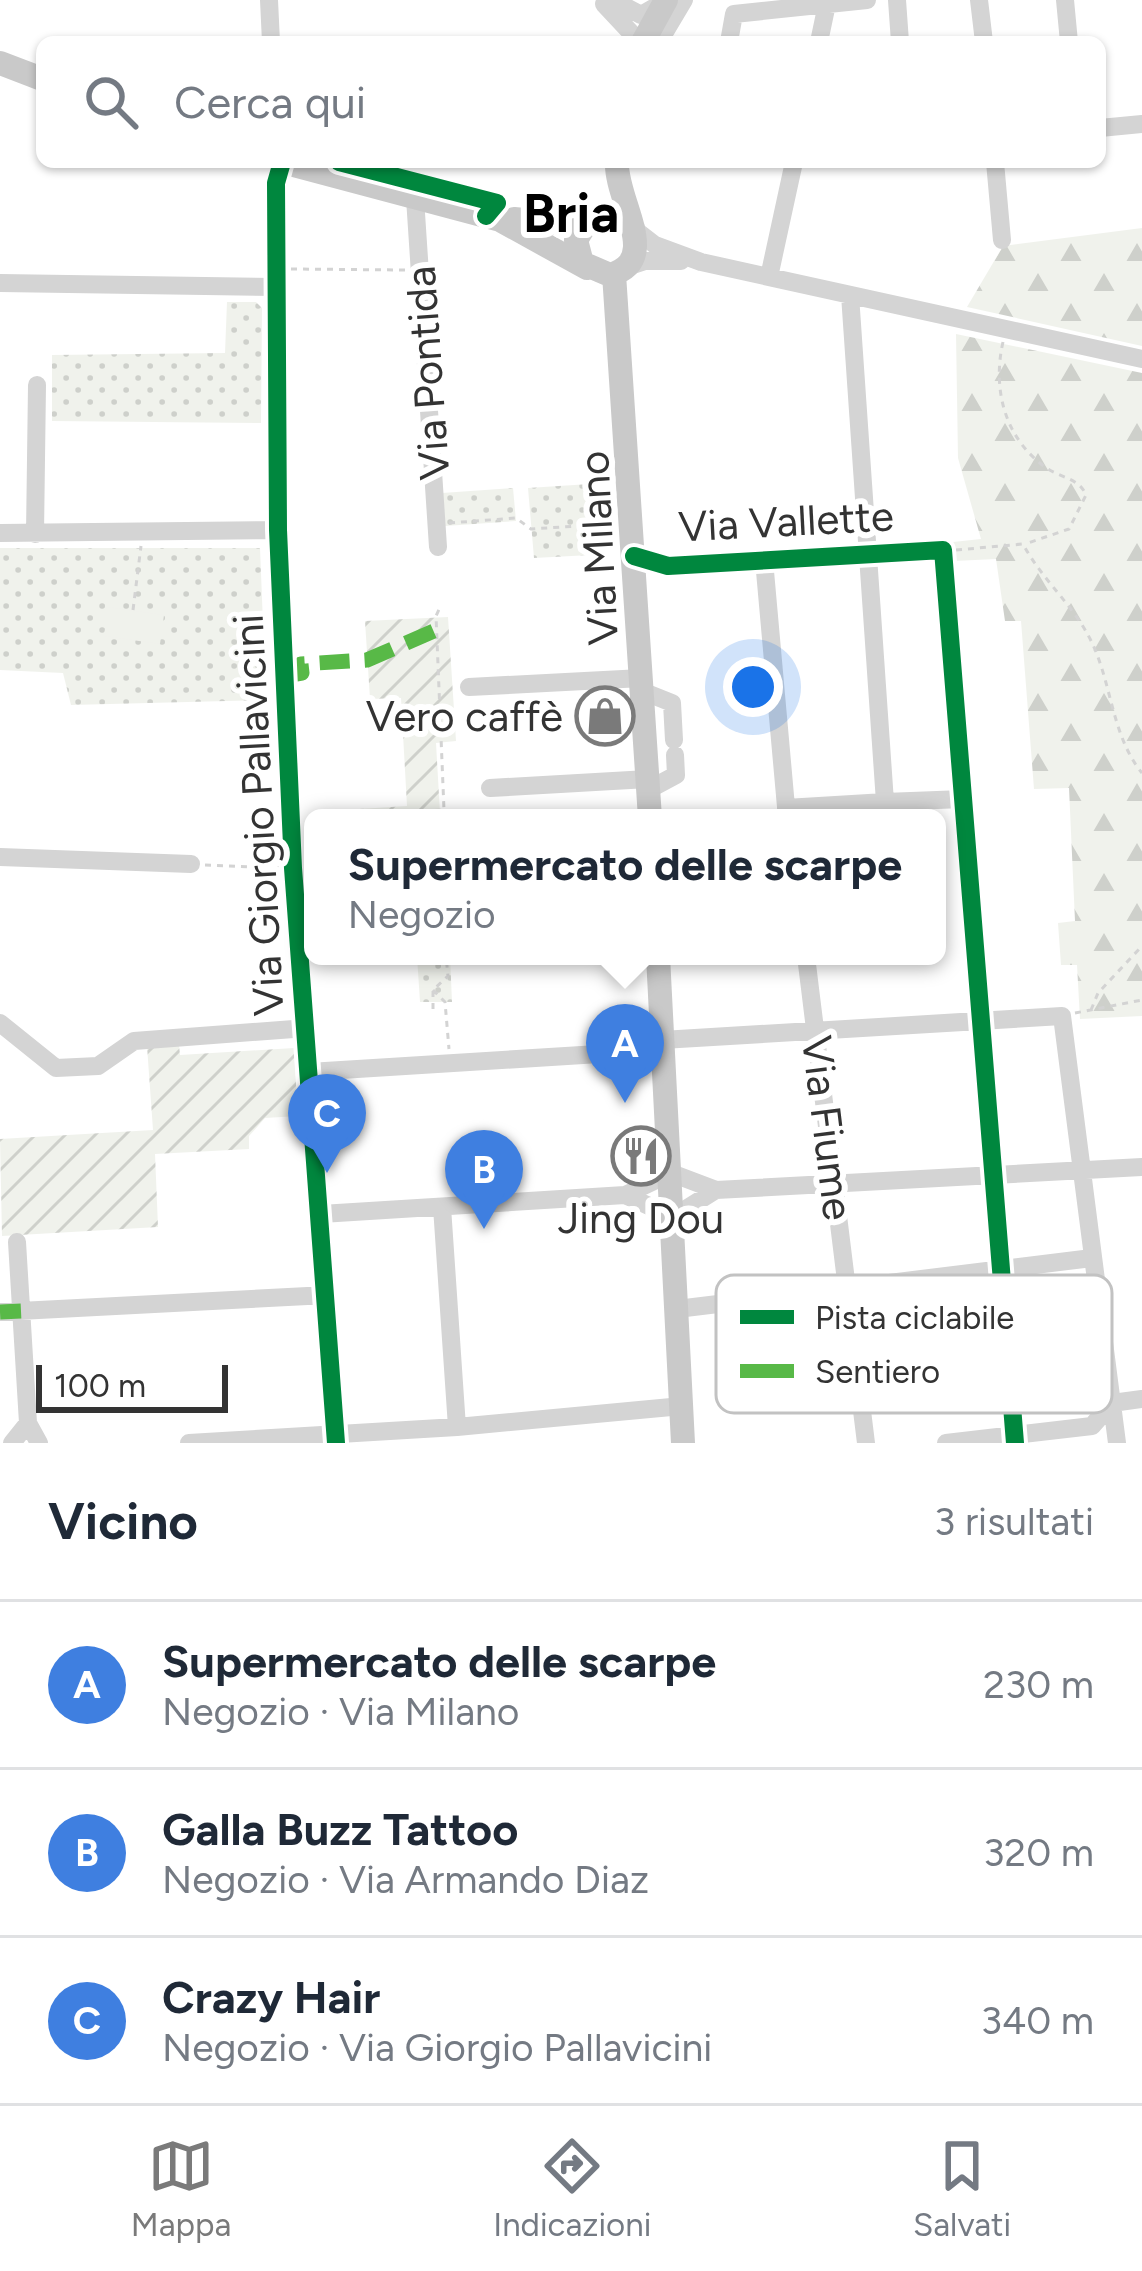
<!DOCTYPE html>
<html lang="it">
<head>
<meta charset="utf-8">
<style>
	body { margin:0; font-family:Figtree,sans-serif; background:#f2f2f3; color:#1f2937 }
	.scale { position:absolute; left:36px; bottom:30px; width:192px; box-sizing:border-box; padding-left:12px; border:6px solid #333; border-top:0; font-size:33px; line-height:42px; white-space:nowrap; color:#333; -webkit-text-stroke:9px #fff; paint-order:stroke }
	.you { position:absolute; left:753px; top:687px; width:42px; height:42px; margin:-30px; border:9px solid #fff; border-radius:50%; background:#1a73e8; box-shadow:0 0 0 18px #1a73e833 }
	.badge { display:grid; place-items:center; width:78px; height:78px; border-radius:50%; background:#7a7a7a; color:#fff; font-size:39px; font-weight:700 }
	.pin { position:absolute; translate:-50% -99px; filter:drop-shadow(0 3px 6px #0008) }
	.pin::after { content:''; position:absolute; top:63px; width:42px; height:36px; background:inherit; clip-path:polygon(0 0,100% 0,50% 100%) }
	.popup { position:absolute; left:304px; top:809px; width:642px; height:156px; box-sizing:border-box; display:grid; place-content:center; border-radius:18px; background:#fff; filter:drop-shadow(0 3px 9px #0005); font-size:39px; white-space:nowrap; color:#747a83 }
	.popup b { font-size:45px; color:#1f2937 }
	.popup::after { content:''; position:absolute; left:50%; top:100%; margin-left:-24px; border:24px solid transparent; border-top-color:#fff }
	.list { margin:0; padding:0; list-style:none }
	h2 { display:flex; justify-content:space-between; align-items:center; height:156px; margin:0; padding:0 48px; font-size:51px }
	h2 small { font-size:39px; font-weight:400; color:#747a83 }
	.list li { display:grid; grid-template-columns:78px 1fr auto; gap:36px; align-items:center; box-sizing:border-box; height:168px; padding:0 48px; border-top:3px solid #e0e1e3 }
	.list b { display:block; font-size:45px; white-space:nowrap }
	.list p { margin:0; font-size:39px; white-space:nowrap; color:#747a83 }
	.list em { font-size:39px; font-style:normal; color:#747a83 }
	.icon { flex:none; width:66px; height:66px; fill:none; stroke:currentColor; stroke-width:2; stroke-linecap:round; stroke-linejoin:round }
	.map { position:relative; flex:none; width:1142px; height:1443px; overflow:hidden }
	.search { position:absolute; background:#fff; box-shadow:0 3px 9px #0004; left:36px; right:36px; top:36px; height:132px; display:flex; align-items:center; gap:30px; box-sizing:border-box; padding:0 42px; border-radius:18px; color:#747a83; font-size:45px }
	.sheet { height:660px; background:#fff }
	nav { display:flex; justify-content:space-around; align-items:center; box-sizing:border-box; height:168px; border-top:3px solid #e0e1e3; background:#fff; font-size:33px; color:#747a83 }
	nav a { display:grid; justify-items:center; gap:6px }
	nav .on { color:#7a7a7a }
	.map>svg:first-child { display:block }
	.grass { fill:url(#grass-dots) }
	.forest { fill:url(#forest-firs) }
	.garden { fill:url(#garden-furrows) }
	.pitch { fill:#f0f2ec }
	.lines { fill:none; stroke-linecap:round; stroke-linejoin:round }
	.path { stroke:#d3d3d3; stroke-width:3; stroke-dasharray:6 6; stroke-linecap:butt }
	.minor { stroke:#d4d4d4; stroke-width:18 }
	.major { stroke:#c9c9c9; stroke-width:24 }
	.quiet { stroke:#58b947; stroke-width:15; stroke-dasharray:30 15; stroke-linecap:butt }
	.cycleway-casing { stroke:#fff; stroke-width:26 }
	.cycleway { stroke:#00873e; stroke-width:18 }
	.labels { text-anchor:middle; stroke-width:12; stroke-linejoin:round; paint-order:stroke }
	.street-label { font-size:42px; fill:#333; stroke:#fff }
	.poi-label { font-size:42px; fill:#333; stroke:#fff; text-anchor:end }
	.district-label { font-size:54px; font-weight:bold; fill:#000; stroke:#fff }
	.key { fill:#fff; stroke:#c2c2c2; stroke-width:3 }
	.key-label { font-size:33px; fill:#333 }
</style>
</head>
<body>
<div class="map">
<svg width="1142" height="1443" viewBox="0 0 1142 1443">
	<defs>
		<pattern id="grass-dots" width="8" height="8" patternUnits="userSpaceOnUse" patternTransform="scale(3)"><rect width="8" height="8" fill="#f0f2ec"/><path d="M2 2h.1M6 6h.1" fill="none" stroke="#ced0cb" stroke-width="1.8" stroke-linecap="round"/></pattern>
		<pattern id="forest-firs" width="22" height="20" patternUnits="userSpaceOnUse" patternTransform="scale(3)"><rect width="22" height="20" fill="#f0f2ec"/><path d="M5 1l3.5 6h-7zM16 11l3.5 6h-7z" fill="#ced0cb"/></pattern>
		<pattern id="garden-furrows" width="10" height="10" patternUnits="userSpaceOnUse" patternTransform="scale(3)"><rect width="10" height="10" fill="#f0f2ec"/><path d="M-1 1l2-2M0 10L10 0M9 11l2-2" fill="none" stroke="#ced0cb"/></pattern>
	</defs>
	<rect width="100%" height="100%" fill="#fff"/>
	<path class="grass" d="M227,302H256L262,308L261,423L52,421V355L225,353Z
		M605,483L609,554L534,558L528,488Z
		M513,488L516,521L445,526L442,493Z
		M0,548H260L266,700L71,705L63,673L0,670Z
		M417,956H450L452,1002H420Z"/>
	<path class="forest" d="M1142,228V346L967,307L1003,246Z
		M956,334L1142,373V1016L1080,1019L1077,965H1061L1058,923L1075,921L1069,788L1034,789L1021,621H1005L996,559L954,561L953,542L981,539L958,458Z"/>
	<path class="garden" d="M448,617L456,741L436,743L440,813L313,818V826L312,812L407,806L401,698L370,699L365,621Z
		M179,1045L180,1055L294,1048L298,1116L265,1118L249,1136V1149L155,1154L158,1227L2,1236L0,1139L153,1130L147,1046Z"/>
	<path class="pitch" d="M108,607L164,615L160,644L104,636Z"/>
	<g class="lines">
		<path class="path" d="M291,269L406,270
			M1003,342C992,390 1005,440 1048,469C1062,478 1080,479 1086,495L1069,529L1025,544
			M449,523L516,518L531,529L610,524
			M956,550L1023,544C1041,578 1070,602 1088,635C1112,678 1110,734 1142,773
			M133,610L141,546
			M392,818V813L444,810L436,616L441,605
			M205,865L279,868
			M433,990L445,1002L449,1049
			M433,1009V990L448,976L446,956
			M1091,1010L1098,993L1142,946
			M1075,1013L1142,1000"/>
		<path class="minor" d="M269,0L271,42
			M613,0L641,15L662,3
			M897,0L900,42
			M979,0L984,42
			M1065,0L1069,42
			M604,4L633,35
			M659,42L684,0
			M729,42L734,14L867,0
			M819,42L827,4
			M1100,128L1142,124
			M282,162L276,183L278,530L293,868L336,1443
			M995,162L1002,240
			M415,198L438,547
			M633,228L655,245L701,262L1142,359
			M627,267L645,261H681
			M769,277L794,162
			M0,283L277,287
			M0,533L278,530
			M35,534L37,385
			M634,556L668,566L943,550L1015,1443
			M764,560L787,818
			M469,687L642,678
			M642,691L672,703L674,740
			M490,788L648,779
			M648,790L676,775L675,755
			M885,802L963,799
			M786,808L885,802L850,295
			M0,857L191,864
			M806,956L866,1443
			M0,1023L56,1068L98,1066L134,1041L307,1028
			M662,1040L1062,1016L1117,1443
			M309,1072L663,1050
			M625,1195L673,1217L716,1190
			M442,1207L457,1427
			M321,1214L625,1195L671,1173L716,1190L1142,1167
			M17,1242L28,1423L39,1443
			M677,1309L1092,1258
			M0,1312L327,1295
			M12,1443L28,1423
			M189,1443L457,1427L682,1406
			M946,1443L1092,1426L1112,1403L1142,1399"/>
		<path class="major" d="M643,42L666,0
			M0,63L42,79
			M282,162L500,220L587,268
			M617,162C615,200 663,260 610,275L582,263L576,240L589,219L613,214L633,228
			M514,219L567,224L591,216
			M614,274L650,818
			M658,956L683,1443"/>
		<path class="quiet" d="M285,676L302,673L301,664L367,660L436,630
			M0,1312L21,1311"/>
		<g class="cycleway-casing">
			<path id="cycleway" d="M282,162L276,183L278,530L293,868L336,1443
				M339,162L497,203L486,216
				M634,556L668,566L943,550L1015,1443"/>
		</g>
		<use href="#cycleway" class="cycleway"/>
	</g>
	<defs>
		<g id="shop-ring" transform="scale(3)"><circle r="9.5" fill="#fff" stroke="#7a7a7a" stroke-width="1.5"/><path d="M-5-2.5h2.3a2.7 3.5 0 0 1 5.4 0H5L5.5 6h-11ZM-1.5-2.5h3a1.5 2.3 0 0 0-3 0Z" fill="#7a7a7a"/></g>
		<g id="restaurant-ring" transform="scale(3)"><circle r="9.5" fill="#fff" stroke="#7a7a7a" stroke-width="1.5"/><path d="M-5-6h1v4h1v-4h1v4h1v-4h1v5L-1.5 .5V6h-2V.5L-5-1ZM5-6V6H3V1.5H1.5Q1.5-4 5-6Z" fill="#7a7a7a"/></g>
	</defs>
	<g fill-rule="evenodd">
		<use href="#shop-ring" x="605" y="716"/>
		<use href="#restaurant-ring" x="641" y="1156"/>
	</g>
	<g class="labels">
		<g class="street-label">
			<text transform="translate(427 373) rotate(-94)" y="15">Via Pontida</text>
			<text transform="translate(786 521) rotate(-3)" y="15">Via Vallette</text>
			<text transform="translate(598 548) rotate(-93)" y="15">Via Milano</text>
			<text transform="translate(258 815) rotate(-93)" y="15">Via Giorgio Pallavicini</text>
			<text transform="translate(828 1128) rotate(83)" y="15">Via Fiume</text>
		</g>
		<g class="poi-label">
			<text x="563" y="731">Vero caffè</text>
			<text x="641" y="1233" text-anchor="middle">Jing Dou</text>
		</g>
		<g class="district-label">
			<text x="571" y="232">Bria</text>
		</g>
	</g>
	<rect x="716" y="1275" width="396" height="138" rx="18" class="key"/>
	<rect x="740" y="1310" width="54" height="14" fill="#00873e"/>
	<rect x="740" y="1364" width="54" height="14" fill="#58b947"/>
	<g class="key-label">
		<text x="815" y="1329">Pista ciclabile</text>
		<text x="815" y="1383">Sentiero</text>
	</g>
</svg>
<div class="scale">100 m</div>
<div class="you"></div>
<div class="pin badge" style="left:625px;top:1103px;background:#3f7fe0">A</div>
<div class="popup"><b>Supermercato delle scarpe</b>Negozio</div>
<div class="pin badge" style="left:484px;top:1229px;background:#3f7fe0">B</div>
<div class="pin badge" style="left:327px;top:1173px;background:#3f7fe0">C</div>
<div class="search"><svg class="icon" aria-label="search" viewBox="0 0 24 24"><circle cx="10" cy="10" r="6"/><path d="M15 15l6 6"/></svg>Cerca qui</div>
</div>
<section class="sheet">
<h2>Vicino<small>3 risultati</small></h2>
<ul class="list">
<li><span class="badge" style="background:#3f7fe0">A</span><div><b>Supermercato delle scarpe</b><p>Negozio · Via Milano</p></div><em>230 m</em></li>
<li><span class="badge" style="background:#3f7fe0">B</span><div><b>Galla Buzz Tattoo</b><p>Negozio · Via Armando Diaz</p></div><em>320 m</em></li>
<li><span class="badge" style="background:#3f7fe0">C</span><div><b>Crazy Hair</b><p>Negozio · Via Giorgio Pallavicini</p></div><em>340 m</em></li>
</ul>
</section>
<nav>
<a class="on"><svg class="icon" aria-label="map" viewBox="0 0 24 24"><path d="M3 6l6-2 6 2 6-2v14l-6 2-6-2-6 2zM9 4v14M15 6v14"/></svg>Mappa</a>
<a><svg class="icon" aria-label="directions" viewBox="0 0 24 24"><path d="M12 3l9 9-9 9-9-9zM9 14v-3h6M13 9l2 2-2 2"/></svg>Indicazioni</a>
<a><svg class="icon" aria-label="saved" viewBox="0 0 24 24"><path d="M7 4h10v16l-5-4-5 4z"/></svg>Salvati</a>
</nav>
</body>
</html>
